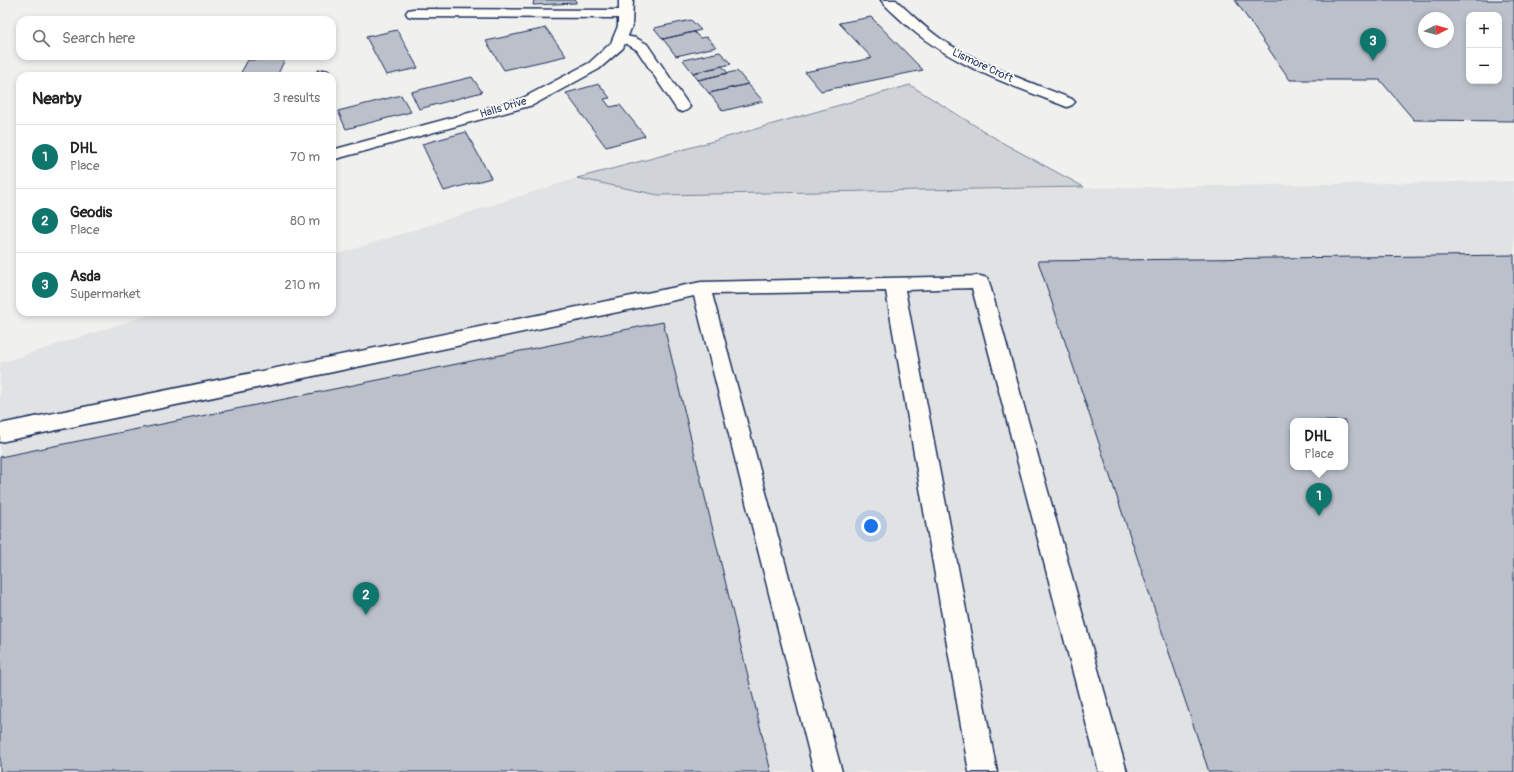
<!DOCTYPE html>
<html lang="en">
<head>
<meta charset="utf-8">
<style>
	body { margin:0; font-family:Pangolin,sans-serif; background:#f6f6f6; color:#222 }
	.controls { position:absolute; right:12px; top:12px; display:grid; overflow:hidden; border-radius:8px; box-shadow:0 2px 6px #0003 }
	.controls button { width:36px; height:36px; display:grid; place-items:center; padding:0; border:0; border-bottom:1px solid #e0e0e0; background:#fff; color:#222; font:20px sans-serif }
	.compass { position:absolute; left:1418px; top:12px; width:36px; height:36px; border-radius:50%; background:#fff; box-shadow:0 2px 6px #0003; rotate:84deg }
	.you { position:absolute; left:871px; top:526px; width:14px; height:14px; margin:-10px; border:3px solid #fff; border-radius:50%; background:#1a73e8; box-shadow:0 0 0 6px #1a73e833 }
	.badge { display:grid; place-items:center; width:26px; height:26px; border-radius:50%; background:#0f766e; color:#fff; font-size:13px; font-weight:700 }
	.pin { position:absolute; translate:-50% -33px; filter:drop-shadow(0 1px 2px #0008) }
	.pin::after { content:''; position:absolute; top:21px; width:14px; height:12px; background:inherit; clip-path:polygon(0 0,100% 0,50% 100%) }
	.popup { position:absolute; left:1290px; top:418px; width:58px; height:52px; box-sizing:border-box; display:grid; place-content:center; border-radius:8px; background:#fff; filter:drop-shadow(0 1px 3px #0005); font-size:13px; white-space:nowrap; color:#767676 }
	.popup b { font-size:15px; color:#222 }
	.popup::after { content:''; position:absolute; left:50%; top:100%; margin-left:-8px; border:8px solid transparent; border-top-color:#fff }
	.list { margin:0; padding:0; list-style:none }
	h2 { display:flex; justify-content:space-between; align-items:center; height:52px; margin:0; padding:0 16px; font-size:17px }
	h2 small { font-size:13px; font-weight:400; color:#767676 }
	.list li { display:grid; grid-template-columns:26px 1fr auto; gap:12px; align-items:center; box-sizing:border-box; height:64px; padding:0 16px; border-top:1px solid #e0e0e0 }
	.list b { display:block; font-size:15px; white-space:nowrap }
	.list p { margin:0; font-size:13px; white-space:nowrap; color:#767676 }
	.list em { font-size:13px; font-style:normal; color:#767676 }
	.icon { flex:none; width:22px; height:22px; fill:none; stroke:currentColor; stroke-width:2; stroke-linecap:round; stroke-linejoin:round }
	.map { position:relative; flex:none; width:1514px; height:772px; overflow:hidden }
	.search { position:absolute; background:#fff; box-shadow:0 2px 6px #0003; left:16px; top:16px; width:320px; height:44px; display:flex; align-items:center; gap:10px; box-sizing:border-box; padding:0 14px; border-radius:12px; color:#767676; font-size:15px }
	.panel { position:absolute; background:#fff; box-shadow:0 2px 6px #0003; left:16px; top:72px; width:320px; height:244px; border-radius:12px }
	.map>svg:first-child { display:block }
	.built { fill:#e0e2e3; fill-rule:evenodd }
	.green { fill:#d0d3d8; stroke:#76819b }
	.building { fill:#bbc0ca; stroke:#1b2f5e; fill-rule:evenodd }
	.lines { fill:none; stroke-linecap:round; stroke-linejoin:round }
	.service-casing { stroke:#1b2f5e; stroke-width:3 }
	.minor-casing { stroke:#1b2f5e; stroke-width:3 }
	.service { fill:#fdfcf7; fill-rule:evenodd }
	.minor { fill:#fdfcf7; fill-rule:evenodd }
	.labels { text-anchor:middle; stroke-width:3.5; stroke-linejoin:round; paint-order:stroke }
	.far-street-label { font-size:11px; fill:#1b2f5e; stroke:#fdfcf7 }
</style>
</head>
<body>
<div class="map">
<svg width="1514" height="772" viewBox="0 0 1514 772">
	<rect width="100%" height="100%" fill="#f0f0ee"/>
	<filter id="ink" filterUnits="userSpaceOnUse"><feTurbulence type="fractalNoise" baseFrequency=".025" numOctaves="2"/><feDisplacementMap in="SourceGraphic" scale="8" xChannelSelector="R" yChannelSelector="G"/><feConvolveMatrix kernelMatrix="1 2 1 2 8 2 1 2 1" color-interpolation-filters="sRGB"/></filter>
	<g filter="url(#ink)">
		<path class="built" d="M577,178L658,195L1514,181V772H0V363L158,312H332V256ZM1293,421H1345V467H1293Z"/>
		<path class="green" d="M910,85L1003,143L1084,187L658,195L577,178L657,157Z"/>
		<path class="building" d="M534,0H576V3L533,5Z
			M1235,0H1514V121L1414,120L1380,80H1290ZM1469,15H1499V81H1469ZM1424,18H1448V42H1424Z
			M871,17L923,70L821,91L805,72L872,58L839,23Z
			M691,20L701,30L663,39L654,28Z
			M546,28L566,56L504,70L486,41Z
			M397,30L418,68L386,75L366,37Z
			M694,32L700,38L707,37L716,47L676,56L663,39Z
			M720,52L731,64L693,73L683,60Z
			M285,59L277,76H239L248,60Z
			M722,66L728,73L698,80L693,73Z
			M737,71L748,84L709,93L698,80Z
			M472,77L482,92L419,109L411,92Z
			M599,84L610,98L604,99L610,107L620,105L645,136L606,147L566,93Z
			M748,84L763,101L723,111L709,93Z
			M401,95L411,112L346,129L338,111Z
			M466,132L491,178L444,191L422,144Z
			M1514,255V772H1209L1038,261ZM1293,421H1345V467H1293Z
			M663,322L771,772H0V457Z"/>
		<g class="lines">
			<g class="service-casing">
				<path id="service" d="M881,0H896C912,15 928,31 947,43C986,67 1030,82 1072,99L1075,102L1072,105L1067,107L1062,105C1005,83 948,63 903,22C896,15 887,8 881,0Z
					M620,35L636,38L647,44L690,107L687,110L682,112L677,110L637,50L627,44L615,42L613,39L615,36Z
					M323,70L328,71L331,76H317L316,74L318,71Z
					M980,276L987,278L989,282L1127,772H1099L972,288L905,290L997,772H969L886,291L712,294L842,772H814L694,296L0,442V424L701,282Z"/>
			</g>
			<g class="minor-casing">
				<path id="minor" d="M619,0H633L632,26L623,48L599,69L533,105L332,160V150L521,99L589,63L611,43L618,26V18L413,17L408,16L406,13L408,10L413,9L619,10Z"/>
			</g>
			<use href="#service" class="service"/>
			<use href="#minor" class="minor"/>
		</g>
	</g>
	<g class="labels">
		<g class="far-street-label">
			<text transform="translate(983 65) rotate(25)" y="4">Lismore Croft</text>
			<text transform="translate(503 107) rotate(-17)" y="4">Halls Drive</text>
		</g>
	</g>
</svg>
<div class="controls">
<button>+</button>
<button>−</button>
</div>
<svg class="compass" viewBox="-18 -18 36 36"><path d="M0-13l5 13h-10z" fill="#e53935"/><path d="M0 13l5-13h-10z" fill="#767676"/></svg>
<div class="you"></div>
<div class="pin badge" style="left:1319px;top:516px">1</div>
<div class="popup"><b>DHL</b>Place</div>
<div class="pin badge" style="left:366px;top:615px">2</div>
<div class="pin badge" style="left:1373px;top:61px">3</div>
<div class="search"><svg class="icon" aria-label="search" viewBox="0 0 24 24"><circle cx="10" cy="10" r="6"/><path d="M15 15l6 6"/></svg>Search here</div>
<section class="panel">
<h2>Nearby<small>3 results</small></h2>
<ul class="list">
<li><span class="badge">1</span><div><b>DHL</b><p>Place</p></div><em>70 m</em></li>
<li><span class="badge">2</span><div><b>Geodis</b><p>Place</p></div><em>80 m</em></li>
<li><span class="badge">3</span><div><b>Asda</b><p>Supermarket</p></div><em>210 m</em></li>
</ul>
</section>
</div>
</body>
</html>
